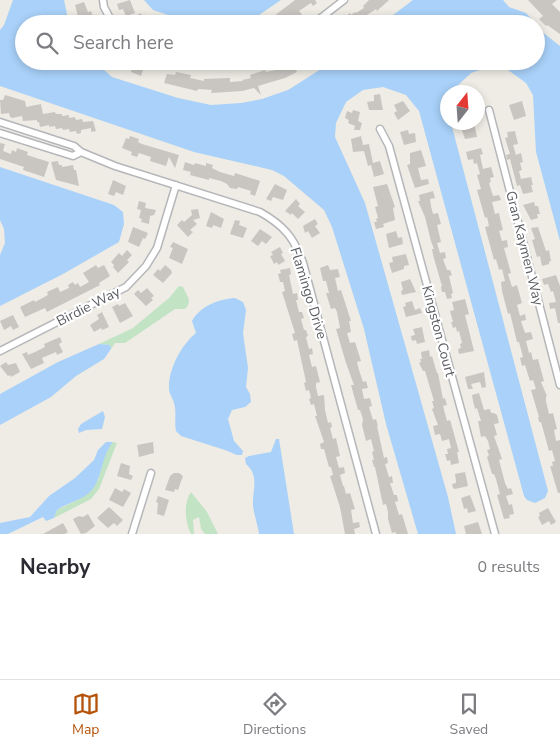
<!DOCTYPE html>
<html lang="en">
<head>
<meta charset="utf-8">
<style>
	body { margin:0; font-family:"Nunito Sans",sans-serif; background:#f2f2f3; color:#2b2b33 }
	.compass { position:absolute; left:440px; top:85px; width:45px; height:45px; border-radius:50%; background:#fff; box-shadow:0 2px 8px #0003; rotate:17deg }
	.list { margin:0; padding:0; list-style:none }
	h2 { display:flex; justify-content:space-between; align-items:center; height:65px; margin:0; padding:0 20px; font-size:21px }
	h2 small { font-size:16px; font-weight:400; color:#7c7c81 }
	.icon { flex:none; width:28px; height:28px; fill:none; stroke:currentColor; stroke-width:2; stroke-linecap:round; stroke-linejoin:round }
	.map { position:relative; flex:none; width:560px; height:534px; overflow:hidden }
	.search { position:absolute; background:#fff; box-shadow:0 2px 8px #0003; left:15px; right:15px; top:15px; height:55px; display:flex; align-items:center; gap:12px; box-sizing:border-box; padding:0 18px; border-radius:28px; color:#7c7c81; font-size:19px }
	.sheet { height:145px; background:#fff }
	nav { display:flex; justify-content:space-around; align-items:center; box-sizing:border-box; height:70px; border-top:1px solid #e1e1e2; background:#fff; font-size:14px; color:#7c7c81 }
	nav a { display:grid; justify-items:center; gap:2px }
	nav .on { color:#b45309 }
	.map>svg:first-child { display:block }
	.green { fill:#c2e4c5 }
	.water { fill:#a9d1f9 }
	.building { fill:#c9c6c2 }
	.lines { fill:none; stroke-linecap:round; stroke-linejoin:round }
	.street-casing { stroke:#b5b6ba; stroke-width:9 }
	.street { stroke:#fff; stroke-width:6 }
	.labels { text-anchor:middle; stroke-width:4.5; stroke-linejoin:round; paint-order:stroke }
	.street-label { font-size:14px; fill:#5c5f64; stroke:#fff }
</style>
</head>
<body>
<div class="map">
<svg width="560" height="534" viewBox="0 0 560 534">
	<rect width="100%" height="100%" fill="#eeece4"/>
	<path class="green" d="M179,286L183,287C187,296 193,301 185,309H175L125,343H115L111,349L110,345L99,344L133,328L169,298Z
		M113,442L117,443L99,489L91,499L54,518L57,510L79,499L98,480L107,448Z
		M191,492L207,512L218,534H205L201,529L199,517L193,520L194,534H191C185,522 183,504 191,492Z"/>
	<path class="water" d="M13,0H64L69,24H24V61H94L112,77L178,98L211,105L241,103L262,99L288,90L318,71L330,61H536V24L541,31L560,46V241L536,152L533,95L526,83L508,70L491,66L471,73L454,89L452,92H448V122L451,123L548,491L545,498L535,503L527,500L524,496L419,111L406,95L383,87L363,90L346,102L336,123L335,137L365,203L448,497L456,534H418L386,424L364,329L332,227L324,210L284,176L272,170L194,152L0,86V30L4,25Z
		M144,0H281L256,17L237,24H200L189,22L153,10Z
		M413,0H503L509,7L526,13L536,24H381Z
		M0,167L114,205L123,212L124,224L119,242L63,274L0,306V255L5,243L4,229L0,220Z
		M235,298L243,302L246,310L243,333L248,368L246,387L250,394L251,402L245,407L232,410L228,419L234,441L243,451L242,455H237L225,450L181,436L176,431C174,422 177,412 174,403C173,398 169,394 169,389C168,370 181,345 196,333L192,321C200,306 219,299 235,298Z
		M99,344L110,345L111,349L104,359L76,376L51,397L0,425V394L58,362Z
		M103,411L105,417L102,429L86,430L79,433L78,429L81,424Z
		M276,439H279L294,534H259C258,525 254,515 253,506C252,490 260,476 246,464L245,458L249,456L271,452Z
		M106,442H113C101,456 103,478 91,491C83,500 67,503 57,510L54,518L46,521L43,517L8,534H0V523L30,517L49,496L75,478L94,460L98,450Z"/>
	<path class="building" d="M130,0L135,13L126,16L123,9L119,10L117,4Z
		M295,0H315L317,3L313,6L311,3L299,11L302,14L290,24H280L274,16Z
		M369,0H389L377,11L376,9L364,17L366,20L361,24H335L350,13L351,15L355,12L356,13L364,8L363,6Z
		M528,0H557L552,4L560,12V34L547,25L546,26L539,19L543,16Z
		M84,2L88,12L91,11L96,24H80L75,5Z
		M140,13L152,24H130Z
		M113,61H147L150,62L149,67H144L141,76L131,72L132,69L122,67Z
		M285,61H292L297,72L285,78L258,86L261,95L254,88L242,91L211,93L212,90L198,89L197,91L164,83L167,74L175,75L176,72L191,75L190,78L204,81V79L230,78V82L243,81L242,80L251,78L250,75L265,70L266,72L281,69L278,65Z
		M380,94L383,110H369L367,102L374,101V95Z
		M5,95L25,101L26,107L41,104L43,114L55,112L56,114H62V116L69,115V118L75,117L76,120L82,119L83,122L93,121L96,131L91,132V128L81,130V133L77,134L76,131L70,132L69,129L63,130L62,128L56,129L55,126L49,127V125L40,127L39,122H37V120L23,121L22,116L12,118L10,117L9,113L1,114L0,100H3Z
		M403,101L410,111L398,120L394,113L397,111L394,105Z
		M522,101L526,116L514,120L509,105Z
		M353,110L360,112L358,121L362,123L360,130H354L355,126L348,123L349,120L345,118L347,111L352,113Z
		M474,122L477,137L465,139L462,130H465L464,125L467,122Z
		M408,130L409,134L415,133L416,142L404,145L400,132Z
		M515,131L518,144L513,145L516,155L521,153L523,162L520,163L522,170L519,171L521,179L531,177L533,185H531L533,192L523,194L520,185L517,186L510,159L507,160L506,155L510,154L505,138L508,137L507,132Z
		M130,136L139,139L138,142L142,144L179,155L175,168L169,157L166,166L150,161L151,157L139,153L137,157L131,155L132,152L122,148L126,138L129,139Z
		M361,136L363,145L369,144L373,163L380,161L384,174L374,177L371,165L368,166L364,151L353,152L351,139Z
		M0,143L5,144L3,151L11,154L12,150L16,152L17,148L28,152L27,155L49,162L44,177L23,170L24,167L0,159Z
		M481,148L483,154L480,155L483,169L491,167L494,177L490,178L491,182L489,183L493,196L499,195L501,200L492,202L495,214L499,213L500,218L503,230L499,231L502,241L507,240L508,247L504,248L511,273L508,274L512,287L517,285L520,296L522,303L517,305L520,316L525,314L526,320L521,321L525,333L531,332L533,339L526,341L529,353L531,352L533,360L538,359L544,381L541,382L547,396H546V401L549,414L553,413L557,429L554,430L556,441L560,440V493H558L550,466H553L552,462L555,461L552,450L549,451L541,422H539L538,417H539L531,390L536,389L533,380L530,381L525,365L522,366L520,358L523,357L519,342H517L510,313L508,314L502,291L501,282L505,281L502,269L499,270L496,259L494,260L485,227L489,226L487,217L485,218L477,190L481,189L477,175L480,174L477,163L474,164L473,159L468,160L466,152Z
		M421,150L426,166L418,168L421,180L428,179L429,184L415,188L407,165L410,164V153Z
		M58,161L59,165H62V167L73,165L74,170H76L79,186L56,180L51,162Z
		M185,162L194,165L195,163L206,166V163L213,165L212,168L220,172L234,176L235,173L260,181L255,196L250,194L251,191L238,187L237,189L230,188L227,184L221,181L209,178V180L190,175L191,172L183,170Z
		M113,180L126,186L123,195L116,192L114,196L108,194Z
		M275,184L287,190L283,200L273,197L271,201L266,199Z
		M387,184L395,207L393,208L395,220L383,224L384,227L376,229L374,222H377L376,219L378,218L375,207L378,206L373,187Z
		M433,191L435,198L430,199L431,206L433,214L438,213L441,224L437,225L441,242L437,243L440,253L445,252L446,258L443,259L447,270H450L452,275L449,276L453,293L451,294L452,298L447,299L445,292H442L441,287L442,286L433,255L432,249H434L431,241L425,217L418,201H420L419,195Z
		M296,199L300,204L298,206L305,212L298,219L292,213L291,215L285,211Z
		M139,201L146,203L145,208L156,210L154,215L150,216L149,224L141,222L142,219L139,218L141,210L137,209Z
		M534,202L535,206H538L540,214H537L538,218L531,220L523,205Z
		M198,209L200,218L193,220L197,224L190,230L193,232L188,237L177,225L182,220L184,222L192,215L191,210Z
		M211,212L224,219L221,228L213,225L212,228L206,226Z
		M315,219L318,224L315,226L320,233L312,238L308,231L305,233L303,226Z
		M235,220L240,221L239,225L247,228L243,238L230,234Z
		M133,227L148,233L145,239L143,238L139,247L128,242Z
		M538,227L546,251L549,250L551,261L549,262V264L542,266L540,256L537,257L532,240L535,239L531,228Z
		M260,229L272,237L266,244L262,241L258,246L251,241Z
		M396,231L398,238L402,237L403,244L389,248L386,234Z
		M173,242L188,249L182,264L169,258L173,248L170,247Z
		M280,247L283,253L281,254L285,261L278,265L277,262L274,264L270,256L273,255L271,252Z
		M127,250L132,255L127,260L129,262L118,273L113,267L114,265L111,262L119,253L122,256Z
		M406,254L409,265L404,266V269L392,273L389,263L393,262L392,257Z
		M96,265L98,268L104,265L110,276L99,283L100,285L47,312L45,308L25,317L20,307L34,300L35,302L48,295L47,292L58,287L60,292L69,288L68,285L73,282L75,285L78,283L80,287L89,282L83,273Z
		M165,265L171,270L172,273L163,283L153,275L158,269L160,271Z
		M328,265L330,270L338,269L340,277L335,278L338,291L341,290L351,321H349L351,332L347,333L350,343L355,342L361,361L357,362L359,370L363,382L366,381L368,388L362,389L364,399L370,398L372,406L369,407L373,420L376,419L378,426H377L384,458L387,457L388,463L385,464L389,477L392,476L393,483H390L394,495H397L398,501L395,502L399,515L402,514L408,534H396V532L392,533L388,519V512L386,504L383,505L375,467H374L372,460H374L372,452L374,451L371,439L366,441L362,425L363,419L360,410H358L351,385H354L346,363L336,329L340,328L337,312L335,308L331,309L326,293H329L326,281H323L320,268Z
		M290,268L291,274L289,275L293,294L297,293L298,300H296L299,312H302L304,318L301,319L304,330H306L308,336L306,337L309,349L312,348L313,354L309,355L312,367L316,366L320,382L316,383V387L318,396L324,395L325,410L328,423L331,422L332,427L330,428L333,439L336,438L340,456L336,457L339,468L344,467L345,473L340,475L343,486H344L346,494L350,493L355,509L351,510L353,523L359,522L360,527L354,529L355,534H345L340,507L330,476L333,475L331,467H329L324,449H321L320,444L324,442L315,416H317L314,404L311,405L309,399L311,398L309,390L306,391L304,383L306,382L297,340L294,341L292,334L295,333L282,292L285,291L283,282H280L278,274L281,273L280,270Z
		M556,275L560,286V323H558L555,308L550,309L549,303L556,302L553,291L551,292L548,284L544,285L542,279Z
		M410,279L416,292L402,295L401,291L403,290L401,282Z
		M147,288L154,296L151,298L153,300L146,306L134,294L138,290L141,293Z
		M465,299L469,314L465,315L474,351L459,354L458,349L461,348L460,344L462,343L459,331L457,332L456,327L453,328L451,322H453L450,311L454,310L452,302Z
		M412,301L415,310L420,308L422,313L406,317L403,307L406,306L405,303Z
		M125,303L133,316L120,323L112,307L118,304L119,306Z
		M102,312L109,327L102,330L101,328L94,332L90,325L99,319L97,315Z
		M13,315L19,327L13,330L11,326L4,330L0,321Z
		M422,327L425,342L417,344L416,340L412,341L411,336L415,335L413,329Z
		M60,337L62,342L59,344L63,352L57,355L56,352L42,358L44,363L31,369L22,354L27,352L28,355L35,352L45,347L44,344Z
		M429,350L430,357L432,356L437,373H438L443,399L445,398L447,405L443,406L447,421L450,420L451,423L459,452H457L459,463L451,465L450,460L447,461L445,454H448L447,449L451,448L449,439L442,441L440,434L435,435L433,426L438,425L432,409L434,408L432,401H434L425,371H423L419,363L421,362L420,359H422L421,352Z
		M6,362L8,365L16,363L20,372L11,377L10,375L8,376L0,366Z
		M484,372L486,387L482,388L480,382L471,384L473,389H468L465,377Z
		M479,393L484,410L490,409L491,413H494L497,415L499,423L494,424L497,435L494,436L502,459L499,460L505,483L508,489L511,488L513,494L506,496L509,505L512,504L514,514L509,515L510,518L504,519L497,495L500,494L496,479L494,474H492L487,457L489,455L487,450L490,449L488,441L485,436L481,437L478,421H481L477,408L475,409L473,401L472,395Z
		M153,442L154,453L139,457L137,445Z
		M121,463L130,466L129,474L133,476L131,480L117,476Z
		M465,472L468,486L455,489L453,488L452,484L456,483V481L455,474Z
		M174,473H179L183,476L178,490L175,489L174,492L165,490L170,476Z
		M115,488L122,492L124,489L131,493L123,507L109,500Z
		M470,495L476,511L468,513L467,508L464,509L461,498Z
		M158,496L169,500L164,516L157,514L158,503L156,502Z
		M109,507L123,520L117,526L114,523L108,528L97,518Z
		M548,508L556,522L551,525L549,521L542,525L538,517L540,516L539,513Z
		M88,514L95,526L86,533L81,534L73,519L79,516L83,517Z
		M478,522L482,534H466L464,526Z
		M63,523L68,532L65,534H43Z"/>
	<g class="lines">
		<g class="street-casing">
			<path id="street" d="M103,0L104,7L113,24
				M313,24L344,0
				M185,61C204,66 230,67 248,61
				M489,110L560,385
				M0,122L74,146L81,152L115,166L260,212C283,225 294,237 303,263L376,534
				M380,129L389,146L495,534
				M0,133L73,156L81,152
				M0,351L126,287L146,266L157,248L176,185
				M132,534L151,473"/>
		</g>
		<use href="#street" class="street"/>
	</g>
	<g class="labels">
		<g class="street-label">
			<text transform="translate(525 248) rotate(76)" y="5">Gran Kaymen Way</text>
			<text transform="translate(309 293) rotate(73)" y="5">Flamingo Drive</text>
			<text transform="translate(88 306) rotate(-27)" y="5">Birdie Way</text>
			<text transform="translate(439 331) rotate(75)" y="5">Kingston Court</text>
		</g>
	</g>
</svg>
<svg class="compass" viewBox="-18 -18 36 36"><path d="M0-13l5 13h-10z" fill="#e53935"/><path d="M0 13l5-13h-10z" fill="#7c7c81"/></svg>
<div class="search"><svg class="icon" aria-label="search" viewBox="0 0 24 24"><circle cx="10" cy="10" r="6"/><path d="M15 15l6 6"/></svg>Search here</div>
</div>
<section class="sheet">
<h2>Nearby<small>0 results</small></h2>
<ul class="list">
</ul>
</section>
<nav>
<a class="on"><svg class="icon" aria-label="map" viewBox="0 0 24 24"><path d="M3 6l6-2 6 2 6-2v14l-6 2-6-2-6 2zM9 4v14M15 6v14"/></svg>Map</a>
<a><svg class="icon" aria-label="directions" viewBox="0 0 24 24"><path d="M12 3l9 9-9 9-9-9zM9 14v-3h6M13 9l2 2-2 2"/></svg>Directions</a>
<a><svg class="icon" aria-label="saved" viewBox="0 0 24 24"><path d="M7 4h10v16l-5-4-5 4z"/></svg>Saved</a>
</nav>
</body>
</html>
